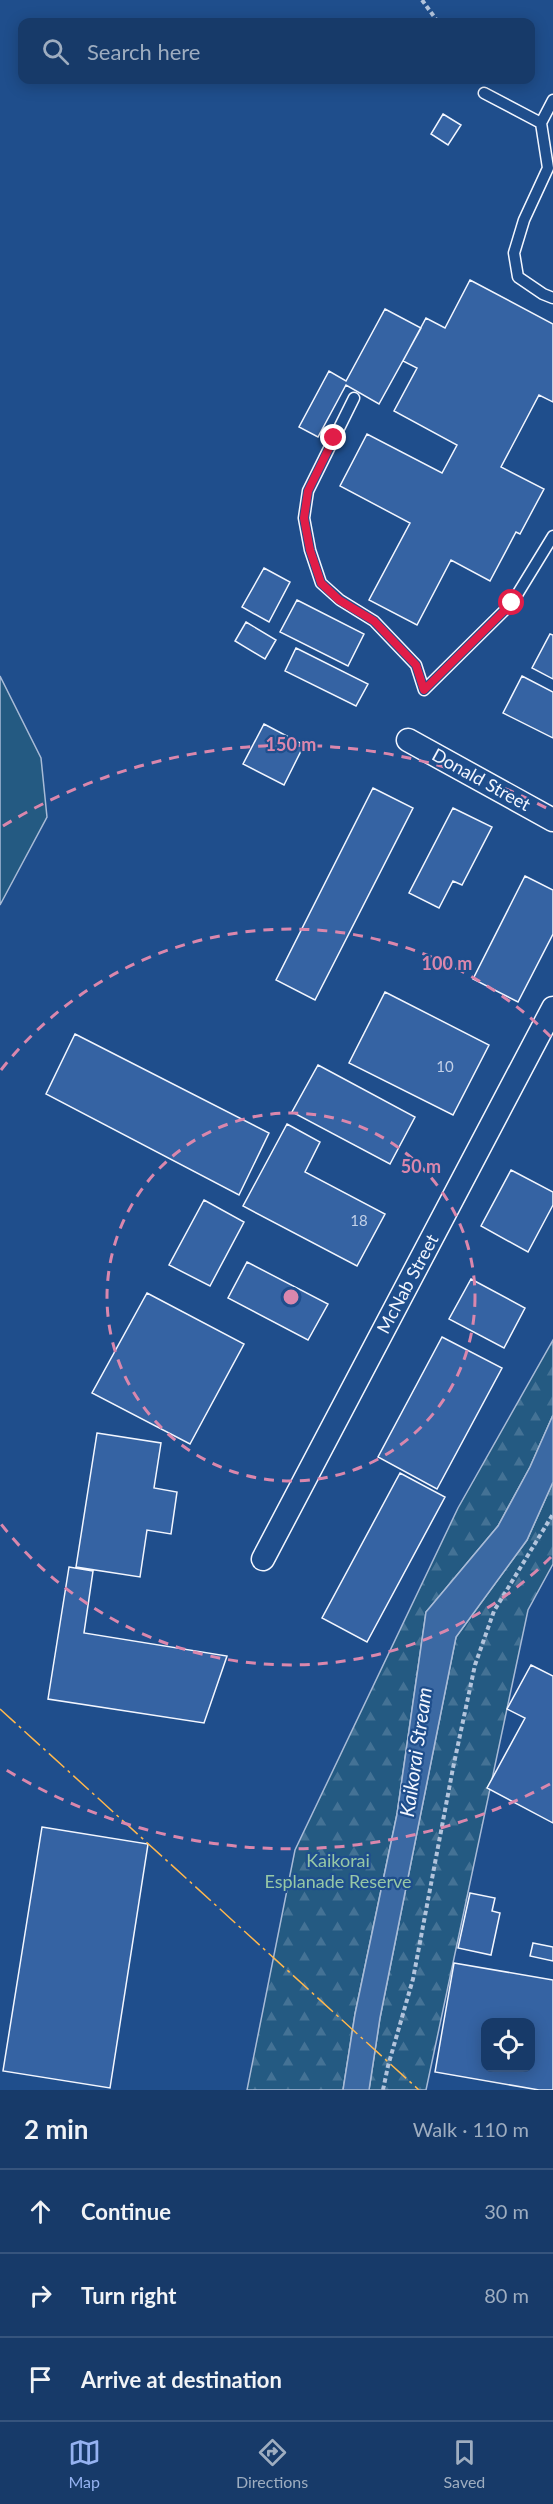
<!DOCTYPE html>
<html lang="en">
<head>
<meta charset="utf-8">
<style>
	body { margin:0; font-family:Lato,sans-serif; background:#244571; color:#f1f3f6 }
	.controls { position:absolute; right:18px; bottom:18px; display:grid; overflow:hidden; border-radius:12px; box-shadow:0 3px 15px #0003 }
	.controls button { width:54px; height:54px; display:grid; place-items:center; padding:0; border:0; border-bottom:2px solid #36547d; background:#173a69; color:#f1f3f6; font:30px sans-serif }
	.stop { position:absolute; width:18px; height:18px; margin:-14px; border:4px solid #e11d48; border-radius:50%; background:#fff }
	.stop.end { background:#e11d48; border-color:#fff; box-shadow:0 2px 6px #0008 }
	.list { margin:0; padding:0; list-style:none }
	h2 { display:flex; justify-content:space-between; align-items:center; height:78px; margin:0; padding:0 24px; font-size:26px }
	h2 small { font-size:20px; font-weight:400; color:#9eadc0 }
	.list li { display:grid; grid-template-columns:39px 1fr auto; gap:18px; align-items:center; box-sizing:border-box; height:84px; padding:0 24px; border-top:2px solid #36547d }
	.list b { display:block; font-size:22px; white-space:nowrap }
	.list em { font-size:20px; font-style:normal; color:#9eadc0 }
	.icon { flex:none; width:33px; height:33px; fill:none; stroke:currentColor; stroke-width:2; stroke-linecap:round; stroke-linejoin:round }
	.map { position:relative; flex:none; width:553px; height:2090px; overflow:hidden }
	.search { position:absolute; background:#173a69; box-shadow:0 3px 15px #0003; left:18px; right:18px; top:18px; height:66px; display:flex; align-items:center; gap:15px; box-sizing:border-box; padding:0 21px; border-radius:12px; color:#9eadc0; font-size:22px }
	.sheet { height:330px; background:#173a69 }
	nav { display:flex; justify-content:space-around; align-items:center; box-sizing:border-box; height:84px; border-top:2px solid #36547d; background:#173a69; font-size:16px; color:#9eadc0 }
	nav a { display:grid; justify-items:center; gap:3px }
	nav .on { color:#95b2f1 }
	.map>svg:first-child { display:block }
	.grass { fill:#245a82; stroke:#a8bbd7; stroke-width:1.5 }
	.forest { fill:url(#forest-firs); stroke:#a8bbd7; stroke-width:1.5 }
	.water { fill:#3b69a3; stroke:#a8bbd7; stroke-width:1.5 }
	.building { fill:#3563a3; stroke:#f2f6ff; stroke-width:1.5; fill-rule:evenodd }
	.lines { fill:none; stroke-linecap:round; stroke-linejoin:round }
	.lane-casing { stroke:#f2f6ff; stroke-width:13 }
	.street-casing { stroke:#f2f6ff; stroke-width:25 }
	.path { stroke:#b3c4dc; stroke-width:4; stroke-dasharray:4.5 3; stroke-linecap:butt }
	.lane { stroke:#1f4e8c; stroke-width:10 }
	.street { stroke:#1f4e8c; stroke-width:22 }
	.power { stroke:#ffb74d; stroke-width:1.5; stroke-dasharray:21 4.5 3 4.5; stroke-linecap:butt }
	.route { stroke:#e11d48; stroke-width:8 }
	.ring { fill:none; stroke:#da87ad; stroke-width:3; stroke-dasharray:10 8 }
	.labels { text-anchor:middle; stroke-width:4.5; stroke-linejoin:round; paint-order:stroke }
	.number-label { font-size:15px; fill:#c3d1e8 }
	.street-label { font-size:18px; fill:#f2f6ff; stroke:#1f4e8c }
	.park-label { font-size:18px; fill:#97c8a6; stroke:#1f4e8c }
	.water-label { font-size:20px; font-style:italic; fill:#f2f6ff; stroke:#1f4e8c }
	.centre { fill:#da87ad; stroke:#1f4e8c; stroke-width:3 }
	.ring-label { font-size:18px; text-anchor:middle; font-weight:bold; fill:#da87ad; stroke:#1f4e8c; stroke-width:4.5; stroke-linejoin:round; paint-order:stroke }
</style>
</head>
<body>
<div class="map">
<svg width="553" height="2090" viewBox="0 0 553 2090">
	<defs>
		<pattern id="forest-firs" width="22" height="20" patternUnits="userSpaceOnUse" patternTransform="scale(1.5)"><rect width="22" height="20" fill="#245a82"/><path d="M5 1l3.5 6h-7zM16 11l3.5 6h-7z" fill="#447295"/></pattern>
	</defs>
	<rect width="100%" height="100%" fill="#1f4e8c"/>
	<path class="grass" d="M0,676L41,758L47,817L0,905Z"/>
	<path class="forest" d="M553,1340V1415L530,1467L498,1526L426,1612L397,1814L355,2014L343,2090H247L295,1850L458,1508Z
		M553,1482V1564L528,1610L426,2090H369L380,2018L456,1637L527,1540Z"/>
	<path class="water" d="M553,1415V1482L527,1540L456,1637L380,2018L369,2090H343L355,2014L397,1814L426,1612L498,1526L530,1467Z"/>
	<path class="building" d="M443,114L461,125L448,145L431,134Z
		M470,280L553,324V402L539,395L501,467L544,489L520,534L516,532L490,581L451,560L417,625L369,600L410,523L340,486L367,434L442,473L457,445L394,411L417,368L403,361L426,318L445,328Z
		M385,309L421,328L379,404L346,385L318,437L299,427L329,371L346,381Z
		M264,568L290,582L269,622L242,607Z
		M297,600L364,634L348,666L280,632Z
		M246,622L276,640L265,659L235,641Z
		M550,634L553,635V679L532,668Z
		M296,648L368,684L356,706L285,671Z
		M522,676L553,692V738L503,713Z
		M264,724L304,745L284,785L243,764Z
		M373,788L413,808L315,1000L276,980Z
		M453,808L492,827L462,885L453,881L439,908L409,893Z
		M525,876L553,890V934L518,1002L473,979Z
		M385,992L489,1045L453,1115L349,1063Z
		M75,1034L269,1133L239,1195L46,1094Z
		M318,1065L415,1117L390,1164L292,1112Z
		M287,1124L320,1142L305,1172L385,1214L357,1266L243,1206Z
		M511,1170L553,1192V1205L528,1252L481,1226Z
		M204,1200L244,1222L210,1286L169,1265Z
		M247,1262L328,1304L308,1340L228,1298Z
		M471,1279L525,1308L504,1348L449,1319Z
		M147,1293L244,1344L190,1444L92,1393Z
		M442,1337L502,1368L437,1489L378,1457Z
		M97,1433L161,1443L154,1488L177,1492L171,1534L147,1530L140,1577L76,1567Z
		M400,1473L445,1497L367,1642L322,1618Z
		M69,1567L93,1571L84,1633L227,1656L204,1723L48,1699Z
		M531,1665L553,1676V1823L487,1788L525,1718L507,1709Z
		M42,1827L148,1844L110,2088L3,2071Z
		M470,1893L495,1898L492,1911L500,1913L491,1955L458,1948Z
		M533,1943L553,1947V1961L530,1956Z
		M454,1963L553,1980V2090H539L435,2072ZM486,2022H530V2068H486Z"/>
	<g class="lines">
		<g class="lane-casing">
			<path id="lane" d="M484,93L541,123L553,100
				M541,123L548,168L524,220L514,253L518,277L543,294L553,298
				M354,398L308,491L304,518L310,550L321,583L340,600L374,621L416,665L424,690L512,603L553,536"/>
		</g>
		<g class="street-casing">
			<path id="street" d="M408,740L553,820
				M263,1559L553,1008"/>
		</g>
		<path class="path" d="M422,0L438,22
			M383,2090L388,2066L413,1979L453,1768L475,1665L494,1611L553,1514"/>
		<use href="#lane" class="lane"/>
		<use href="#street" class="street"/>
		<path class="power" d="M0,1709L419,2090"/>
	</g>
	<g class="lines">
		<path class="route" d="M334,438L308,491L304,518L310,550L321,583L339,600L374,621L416,665L424,690L512,603"/>
	</g>
	<g class="ring">
		<circle cx="291" cy="1297" r="184"/>
		<path d="M551 1557A368 368 0 0 1 1 1524M1 1070A368 368 0 0 1 551 1037"/>
		<path d="M550 1784A552 552 0 0 1 3 1768M3 826A552 552 0 0 1 550 810"/>
	</g>
	<g class="labels">
		<g class="number-label">
			<text x="445" y="1072">10</text>
			<text x="359" y="1226">18</text>
		</g>
		<g class="street-label">
			<text transform="translate(481 780) rotate(29)" y="6">Donald Street</text>
			<text transform="translate(408 1284) rotate(-62)" y="6">McNab Street</text>
		</g>
		<g class="park-label">
			<text x="338" y="1867">Kaikorai<tspan x="338" dy="21">Esplanade Reserve</tspan></text>
		</g>
		<g class="water-label">
			<text transform="translate(416 1752) rotate(-82)" y="7">Kaikorai Stream</text>
		</g>
	</g>
	<circle cx="291" cy="1297" r="9" class="centre"/>
	<g class="ring-label">
		<text x="291" y="751">150 m</text>
		<text x="447" y="970">100 m</text>
		<text x="421" y="1173">50 m</text>
	</g>
</svg>
<div class="controls">
<button><svg class="icon" aria-label="locate" viewBox="0 0 24 24"><circle cx="12" cy="12" r="6"/><path d="M12 2v4M12 18v4M2 12h4M18 12h4"/></svg></button>
</div>
<div class="stop" style="left:512px;top:603px"></div>
<div class="stop end" style="left:334px;top:438px"></div>
<div class="search"><svg class="icon" aria-label="search" viewBox="0 0 24 24"><circle cx="10" cy="10" r="6"/><path d="M15 15l6 6"/></svg>Search here</div>
</div>
<section class="sheet">
<h2>2 min<small>Walk · 110 m</small></h2>
<ul class="list">
<li><svg class="icon" aria-label="ahead" viewBox="0 0 24 24"><path d="M12 20V5M6 11l6-6 6 6"/></svg><div><b>Continue</b></div><em>30 m</em></li>
<li><svg class="icon" aria-label="right" viewBox="0 0 24 24"><path d="M7 20v-9h11M14 6l5 5-5 5"/></svg><div><b>Turn right</b></div><em>80 m</em></li>
<li><svg class="icon" aria-label="arrive" viewBox="0 0 24 24"><path d="M6 21V4h12l-3 4 3 4H6"/></svg><div><b>Arrive at destination</b></div></li>
</ul>
</section>
<nav>
<a class="on"><svg class="icon" aria-label="map" viewBox="0 0 24 24"><path d="M3 6l6-2 6 2 6-2v14l-6 2-6-2-6 2zM9 4v14M15 6v14"/></svg>Map</a>
<a><svg class="icon" aria-label="directions" viewBox="0 0 24 24"><path d="M12 3l9 9-9 9-9-9zM9 14v-3h6M13 9l2 2-2 2"/></svg>Directions</a>
<a><svg class="icon" aria-label="saved" viewBox="0 0 24 24"><path d="M7 4h10v16l-5-4-5 4z"/></svg>Saved</a>
</nav>
</body>
</html>
